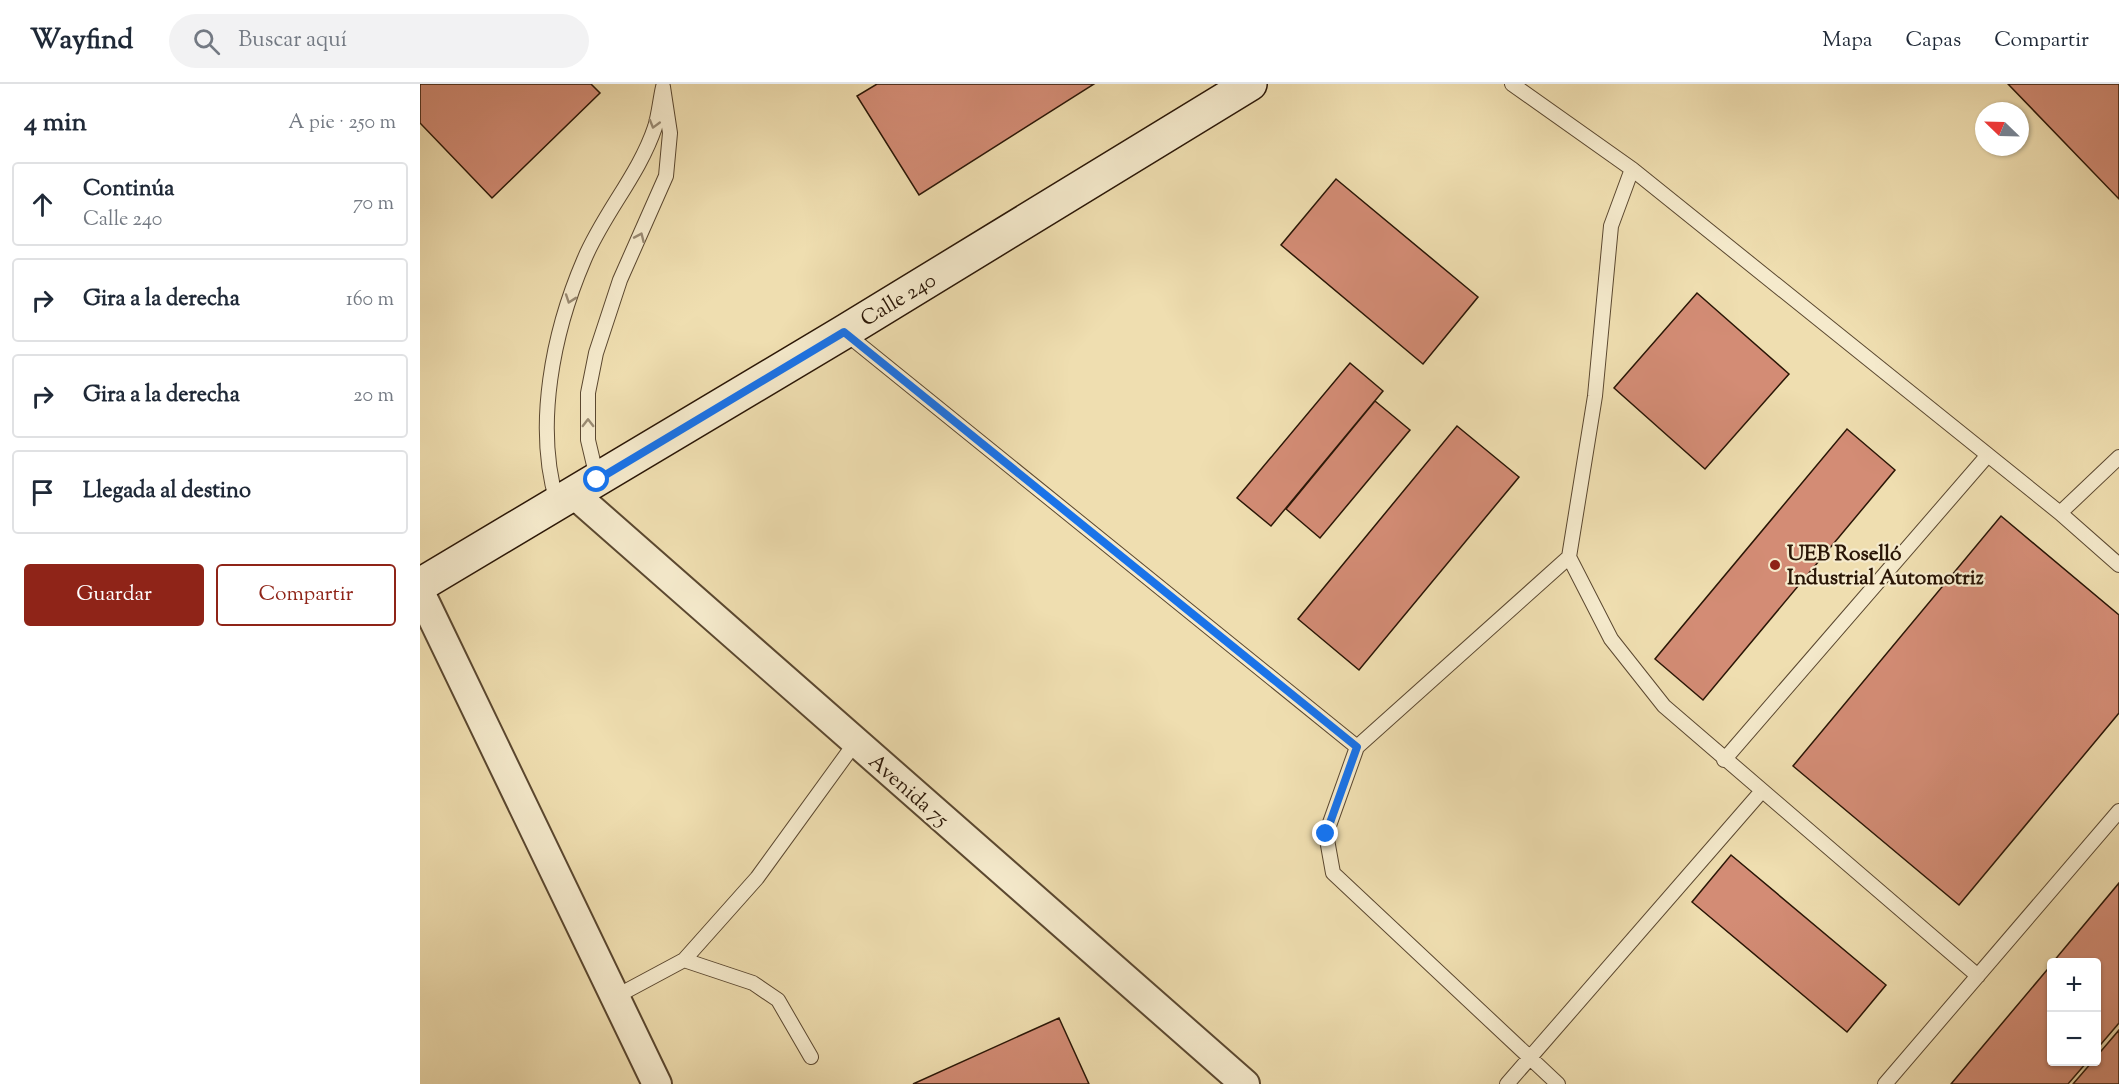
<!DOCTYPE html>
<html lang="es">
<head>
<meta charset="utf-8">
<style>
	body { margin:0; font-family:"Sorts Mill Goudy",serif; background:#f2f2f3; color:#1f2937 }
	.controls { position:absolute; right:18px; bottom:18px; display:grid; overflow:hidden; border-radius:6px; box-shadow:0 2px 4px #0004 }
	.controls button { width:54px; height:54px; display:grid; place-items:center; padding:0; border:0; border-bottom:2px solid #e0e1e3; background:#fff; color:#1f2937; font:30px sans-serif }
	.compass { position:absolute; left:1555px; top:18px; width:54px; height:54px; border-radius:50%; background:#fff; box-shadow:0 2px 4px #0004; rotate:293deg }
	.stop { position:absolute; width:18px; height:18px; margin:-14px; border:4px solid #1a73e8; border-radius:50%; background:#fff }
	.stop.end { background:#1a73e8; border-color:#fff; box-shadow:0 2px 6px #0008 }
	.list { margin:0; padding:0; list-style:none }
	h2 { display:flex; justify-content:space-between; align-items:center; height:78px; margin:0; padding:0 24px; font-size:26px }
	h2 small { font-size:20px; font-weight:400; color:#747a83 }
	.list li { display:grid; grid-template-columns:39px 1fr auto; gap:18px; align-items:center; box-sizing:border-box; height:84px; margin:0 12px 12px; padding:0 12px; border:2px solid #e0e1e3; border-radius:6px }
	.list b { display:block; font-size:22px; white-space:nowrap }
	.list p { margin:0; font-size:20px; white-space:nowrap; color:#747a83 }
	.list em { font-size:20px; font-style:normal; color:#747a83 }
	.actions { display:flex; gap:12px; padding:18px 24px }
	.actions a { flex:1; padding:14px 0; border:2px solid #8f2418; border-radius:6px; text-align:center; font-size:21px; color:#8f2418 }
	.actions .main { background:#8f2418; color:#fff }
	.icon { flex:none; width:33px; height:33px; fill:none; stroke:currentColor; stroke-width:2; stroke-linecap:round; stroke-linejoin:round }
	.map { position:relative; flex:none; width:1699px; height:1000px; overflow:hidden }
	header { display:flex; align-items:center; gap:36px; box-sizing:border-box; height:84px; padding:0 30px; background:#fff; border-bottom:2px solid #e0e1e3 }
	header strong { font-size:28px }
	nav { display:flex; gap:33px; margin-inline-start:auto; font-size:21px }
	.search { width:420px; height:54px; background:#f2f2f3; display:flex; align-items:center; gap:15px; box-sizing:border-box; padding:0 21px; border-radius:33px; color:#747a83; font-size:22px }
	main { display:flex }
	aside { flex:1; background:#fff }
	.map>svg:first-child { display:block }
	.building { fill:#d38c75; stroke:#2a1606; stroke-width:1.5 }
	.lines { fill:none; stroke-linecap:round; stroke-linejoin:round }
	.lane-casing { stroke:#5b4830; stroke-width:16 }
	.street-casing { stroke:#5b4830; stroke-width:32 }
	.secondary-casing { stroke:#2a1606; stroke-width:36 }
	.lane { stroke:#f5eacc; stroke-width:14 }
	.street { stroke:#f5eacc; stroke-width:28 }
	.secondary { stroke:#f5eacc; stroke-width:33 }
	.oneway { stroke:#9a8b73 }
	.route { stroke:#1a73e8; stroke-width:8 }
	.poi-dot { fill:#8f2418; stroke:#f5eacc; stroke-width:2 }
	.labels { text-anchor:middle; stroke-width:4.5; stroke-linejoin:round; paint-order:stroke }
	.street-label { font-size:21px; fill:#2a1606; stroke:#f5eacc }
	.poi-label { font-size:21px; font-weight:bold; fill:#2a1606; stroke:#f5eacc; text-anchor:start }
</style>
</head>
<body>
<header>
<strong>Wayfind</strong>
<div class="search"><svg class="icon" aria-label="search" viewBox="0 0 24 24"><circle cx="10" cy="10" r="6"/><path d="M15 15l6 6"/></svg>Buscar aquí</div>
<nav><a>Mapa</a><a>Capas</a><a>Compartir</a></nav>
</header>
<main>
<aside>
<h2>4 min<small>A pie · 250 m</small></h2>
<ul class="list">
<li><svg class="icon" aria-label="ahead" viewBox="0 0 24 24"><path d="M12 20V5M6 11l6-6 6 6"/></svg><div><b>Continúa</b><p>Calle 240</p></div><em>70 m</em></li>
<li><svg class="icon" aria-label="right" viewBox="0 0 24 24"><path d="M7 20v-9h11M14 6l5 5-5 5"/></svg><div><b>Gira a la derecha</b></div><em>160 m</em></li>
<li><svg class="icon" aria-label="right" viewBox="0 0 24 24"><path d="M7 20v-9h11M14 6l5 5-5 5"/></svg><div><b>Gira a la derecha</b></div><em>20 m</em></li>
<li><svg class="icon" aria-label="arrive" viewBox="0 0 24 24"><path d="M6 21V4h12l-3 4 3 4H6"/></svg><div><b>Llegada al destino</b></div></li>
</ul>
<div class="actions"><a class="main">Guardar</a><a>Compartir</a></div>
</aside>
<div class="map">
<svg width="1699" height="1000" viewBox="0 0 1699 1000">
	<rect width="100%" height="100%" fill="#efdeb0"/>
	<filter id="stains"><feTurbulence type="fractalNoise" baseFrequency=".00333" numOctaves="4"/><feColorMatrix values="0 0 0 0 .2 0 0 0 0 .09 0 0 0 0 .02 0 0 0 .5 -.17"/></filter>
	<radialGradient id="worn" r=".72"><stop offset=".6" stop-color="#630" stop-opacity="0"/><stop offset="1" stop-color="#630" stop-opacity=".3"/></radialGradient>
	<path class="building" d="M0,0H171L180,9L72,114L0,39Z
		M457,0H674L499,111L437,12Z
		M1588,0H1699V115Z
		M916,95L1058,213L1003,280L861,161Z
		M1277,209L1369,290L1285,385L1194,304Z
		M930,279L963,307L851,442L817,414Z
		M955,317L990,346L900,454L866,425Z
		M1037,342L1099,393L939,586L878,535Z
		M1427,345L1475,386L1283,616L1235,575Z
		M1581,432L1699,531V629L1539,821L1373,682Z
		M1311,771L1466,901L1427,948L1272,818Z
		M1699,799V939L1676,966V878H1633Z
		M1632,880V978H1667L1648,1000H1531Z
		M639,934L669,1000H493Z
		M1699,946V1000H1653L1672,978H1676V973Z"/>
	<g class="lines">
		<g class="lane-casing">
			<path id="lane" d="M1092,0L1212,85L1640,429L1699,481
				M1212,85L1191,142L1175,312L1149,473L1191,555L1244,622L1558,892
				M424,248L937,663
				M137,418C114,342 133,248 164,176C183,130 219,91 235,43C239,30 240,16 243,3L250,49L246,92L200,196L176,269L168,309V356L177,394
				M1640,429L1699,373
				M1304,676L1567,372
				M264,876L333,899L358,916L391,973
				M195,913L264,876L337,794L435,659
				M1087,1000L1341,708
				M1138,1000L913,789L906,750L937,663L1149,473
				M1465,1000L1699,727"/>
		</g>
		<g class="street-casing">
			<path id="street" d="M154,410L825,1000
				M0,508L237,1000"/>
		</g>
		<g class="secondary-casing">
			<path id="secondary" d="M0,501L424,248L830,0"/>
		</g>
		<use href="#lane" class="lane"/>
		<use href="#street" class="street"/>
		<use href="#secondary" class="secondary"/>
	</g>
	<defs><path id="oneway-chevron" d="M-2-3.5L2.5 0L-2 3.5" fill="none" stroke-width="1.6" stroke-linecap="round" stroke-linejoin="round" transform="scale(1.5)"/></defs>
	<g class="oneway">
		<use href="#oneway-chevron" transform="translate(234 40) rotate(106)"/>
		<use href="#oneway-chevron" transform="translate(220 153) rotate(-66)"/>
		<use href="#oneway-chevron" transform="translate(150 215) rotate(109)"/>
		<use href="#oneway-chevron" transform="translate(168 339) rotate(-90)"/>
	</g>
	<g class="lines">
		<path class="route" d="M177,396L424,248L937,663L906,750"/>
	</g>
	<circle class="poi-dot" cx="1355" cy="481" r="6"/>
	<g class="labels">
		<g class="street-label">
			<text transform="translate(478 215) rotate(-31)" y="7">Calle 240</text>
			<text transform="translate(489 706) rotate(41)" y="7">Avenida 75</text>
		</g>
		<g class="poi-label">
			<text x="1367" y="476">UEB Roselló<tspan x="1367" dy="24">Industrial Automotriz</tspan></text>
		</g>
	</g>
	<rect width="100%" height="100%" filter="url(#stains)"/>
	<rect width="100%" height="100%" fill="url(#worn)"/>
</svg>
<div class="controls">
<button>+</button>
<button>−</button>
</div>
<svg class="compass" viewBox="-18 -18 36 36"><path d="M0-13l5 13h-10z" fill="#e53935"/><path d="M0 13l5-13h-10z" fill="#747a83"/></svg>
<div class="stop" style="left:177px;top:396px"></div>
<div class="stop end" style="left:906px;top:750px"></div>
</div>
</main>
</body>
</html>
